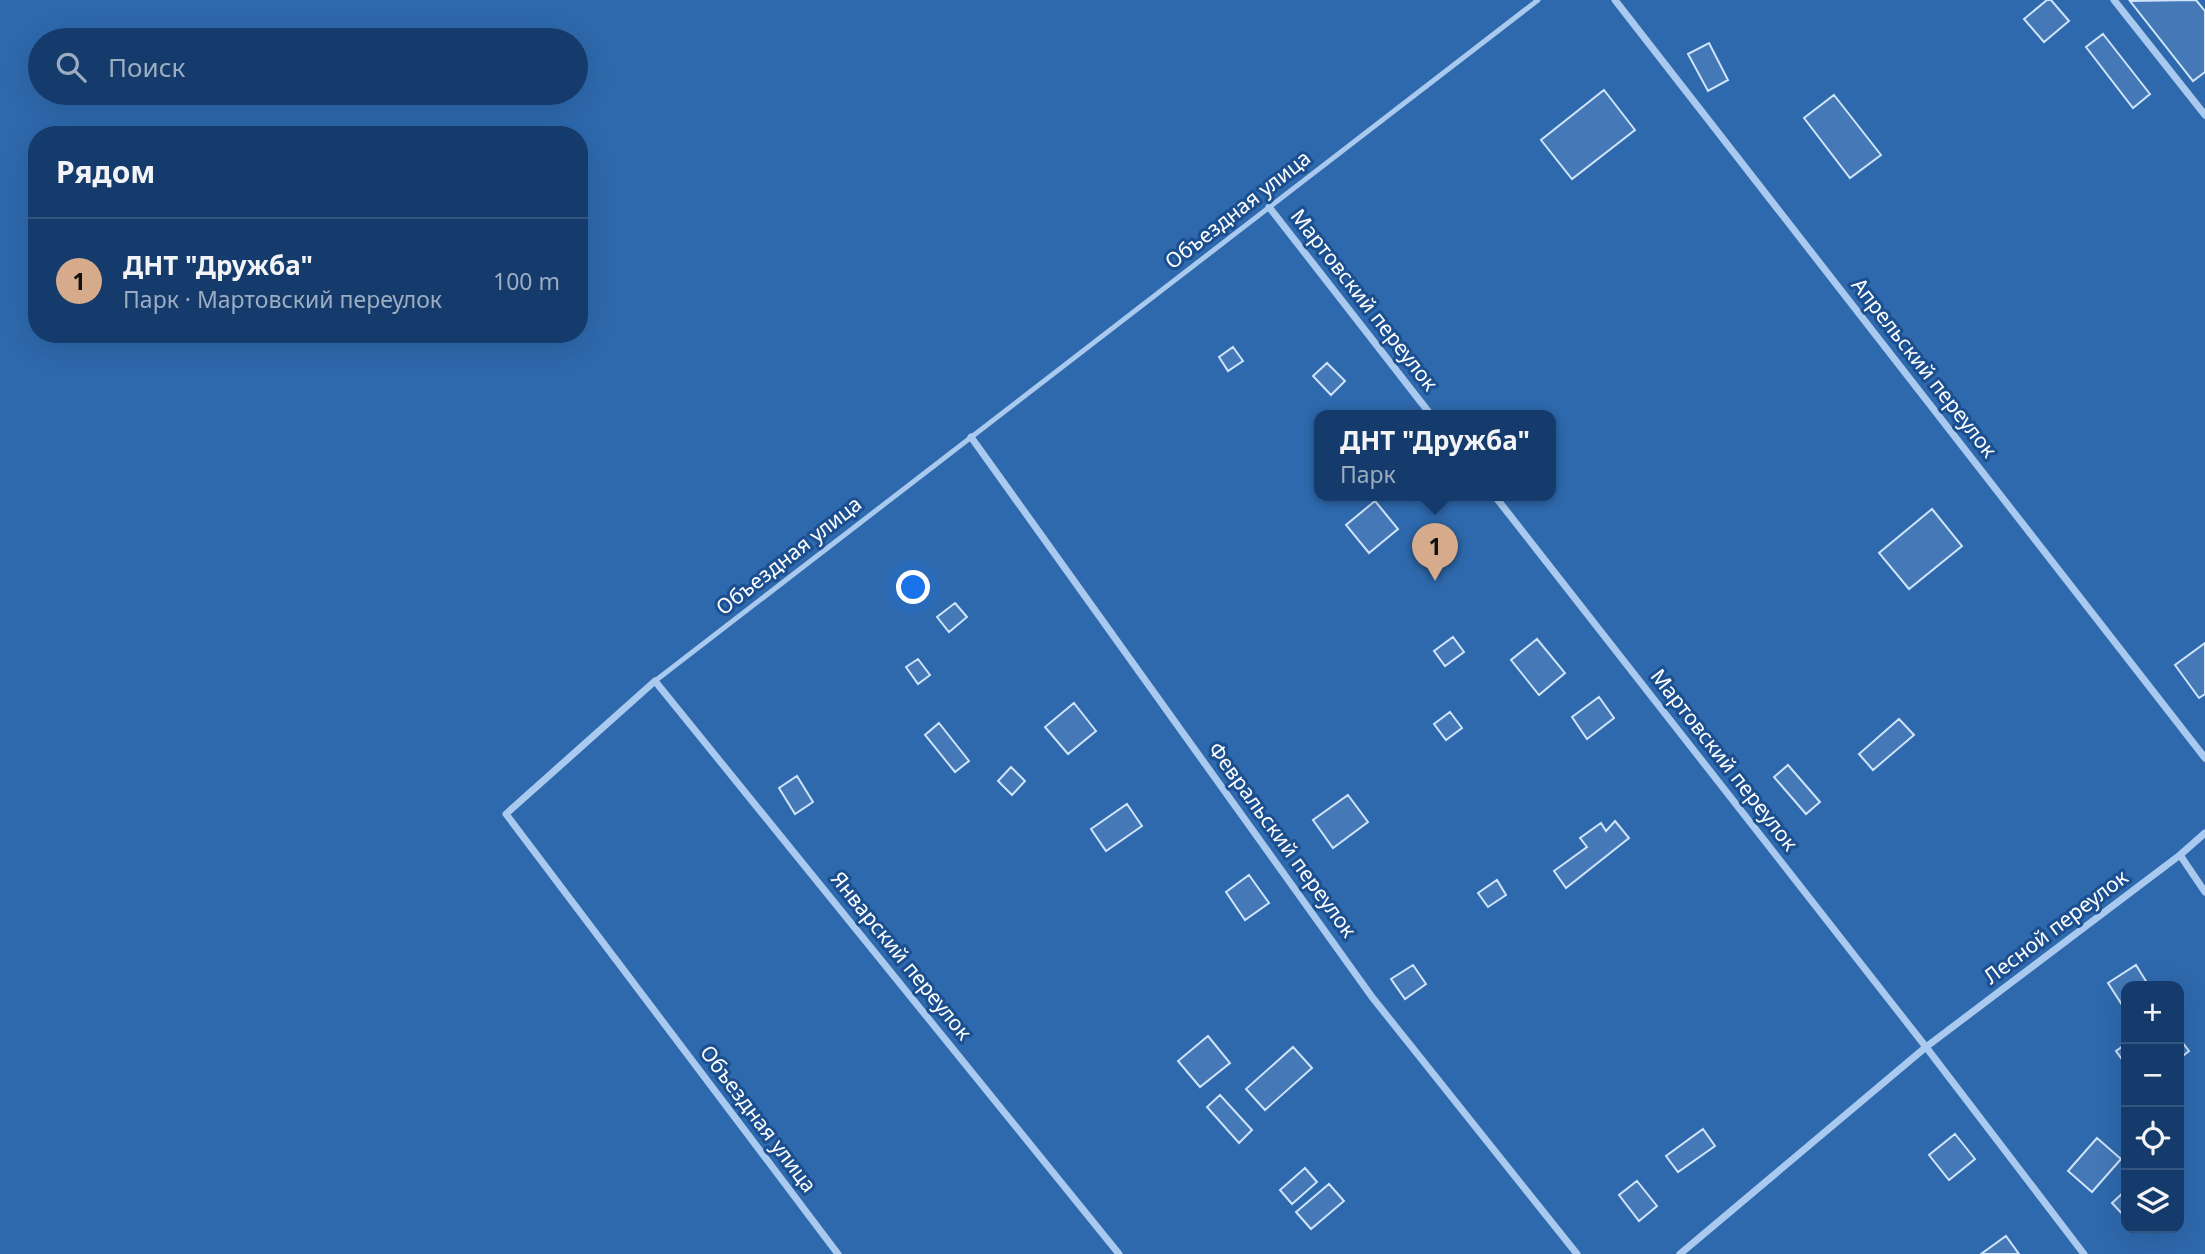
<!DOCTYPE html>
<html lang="ru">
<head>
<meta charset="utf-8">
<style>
	body { margin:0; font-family:"Noto Sans",sans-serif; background:#214673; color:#f1f3f6 }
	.controls { position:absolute; right:21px; bottom:21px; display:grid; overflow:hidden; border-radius:14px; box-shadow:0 7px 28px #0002 }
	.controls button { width:63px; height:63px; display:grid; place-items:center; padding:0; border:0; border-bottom:2px solid #33557e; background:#143b6b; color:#f1f3f6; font:35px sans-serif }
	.you { position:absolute; left:914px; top:588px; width:24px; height:24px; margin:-18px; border:5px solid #fff; border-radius:50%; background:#1a73e8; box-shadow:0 0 0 10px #1a73e833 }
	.badge { display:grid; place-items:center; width:46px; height:46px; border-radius:50%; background:#d6ab8b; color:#111; font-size:23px; font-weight:700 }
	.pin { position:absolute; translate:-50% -58px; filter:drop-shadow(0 2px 4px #0008) }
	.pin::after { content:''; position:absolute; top:37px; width:24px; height:21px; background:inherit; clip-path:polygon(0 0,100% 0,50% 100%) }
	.popup { position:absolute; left:1314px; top:410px; width:242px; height:91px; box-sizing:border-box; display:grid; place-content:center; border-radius:14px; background:#143b6b; filter:drop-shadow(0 2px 5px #0005); font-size:23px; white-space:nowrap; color:#9dadc1 }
	.popup b { font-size:26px; color:#f1f3f6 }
	.popup::after { content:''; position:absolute; left:50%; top:100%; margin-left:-14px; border:14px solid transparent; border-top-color:#143b6b }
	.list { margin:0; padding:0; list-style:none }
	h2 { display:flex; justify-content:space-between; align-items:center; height:91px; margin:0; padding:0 28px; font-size:30px }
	h2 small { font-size:23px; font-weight:400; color:#9dadc1 }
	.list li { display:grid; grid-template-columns:46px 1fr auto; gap:21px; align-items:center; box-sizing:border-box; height:126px; padding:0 28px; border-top:2px solid #33557e }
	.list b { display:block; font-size:26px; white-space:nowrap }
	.list p { margin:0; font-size:23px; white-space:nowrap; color:#9dadc1 }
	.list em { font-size:23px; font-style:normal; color:#9dadc1 }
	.icon { flex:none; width:38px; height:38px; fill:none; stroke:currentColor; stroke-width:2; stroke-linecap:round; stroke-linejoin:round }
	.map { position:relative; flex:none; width:2205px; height:1254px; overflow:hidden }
	.search { position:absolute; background:#143b6b; box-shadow:0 7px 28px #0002; left:28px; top:28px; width:560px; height:77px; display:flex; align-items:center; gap:18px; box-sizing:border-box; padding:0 24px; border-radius:38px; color:#9dadc1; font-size:26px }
	.panel { position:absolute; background:#143b6b; box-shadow:0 7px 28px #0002; left:28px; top:126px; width:560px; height:217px; border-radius:28px }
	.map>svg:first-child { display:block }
	.green { fill:#2e69ad; fill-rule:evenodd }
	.building { fill:#4478b7; stroke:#cfe3fa; stroke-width:2 }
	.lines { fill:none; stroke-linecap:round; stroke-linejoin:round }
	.service { stroke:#a9c9ee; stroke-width:5 }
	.minor { stroke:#a9c9ee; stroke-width:7 }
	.labels { text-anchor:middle; stroke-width:6; stroke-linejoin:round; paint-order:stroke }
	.street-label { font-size:21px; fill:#fff; stroke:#1b4f8f }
</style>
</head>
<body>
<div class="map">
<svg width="2205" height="1254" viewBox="0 0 2205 1254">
	<rect width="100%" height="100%" fill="#1b4f8f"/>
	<path class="green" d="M0,0H2205V1254H0ZM40,40H576V93H40ZM37,135H579V334H37ZM1320,415H1550V495H1320ZM2126,986H2179V1228H2126Z"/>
	<path class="building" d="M2047,0H2051L2069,21L2044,42L2024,19Z
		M2196,0L2205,11V72L2193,81L2130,1Z
		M2103,34L2150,94L2133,108L2086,47Z
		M1709,43L1728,80L1708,91L1688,54Z
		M1604,90L1635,130L1572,179L1541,140Z
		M1834,95L1881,155L1850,178L1804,118Z
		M1233,347L1243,361L1228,371L1219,357Z
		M1327,363L1345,381L1331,395L1313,376Z
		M1375,501L1398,529L1369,553L1346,525Z
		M1932,509L1962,546L1909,589L1879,553Z
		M955,603L967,617L949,632L937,617Z
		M1453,637L1464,652L1445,666L1434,651Z
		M1537,639L1565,673L1539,695L1511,660Z
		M2205,643V694L2199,698L2175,665Z
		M918,659L930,675L918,684L906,667Z
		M1599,697L1614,718L1587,739L1572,717Z
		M1074,703L1096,731L1068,754L1045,727Z
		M1450,712L1462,728L1446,740L1434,724Z
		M1899,719L1914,735L1873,770L1859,754Z
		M939,723L969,761L955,772L925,735Z
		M1788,765L1820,802L1806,814L1774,777Z
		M1011,767L1025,781L1012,795L998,781Z
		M797,776L813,802L795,814L779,788Z
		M1348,795L1368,822L1333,848L1313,820Z
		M1127,804L1142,826L1106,851L1091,829Z
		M1615,821L1629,838L1566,888L1554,871L1587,847L1580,838L1601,823L1606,831Z
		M1249,875L1269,903L1245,920L1226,892Z
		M1497,880L1506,895L1488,907L1478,893Z
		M1413,965L1426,984L1405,999L1391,979Z
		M2136,965L2149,986H2126V1011L2108,983Z
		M1208,1036L1230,1063L1200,1087L1178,1061Z
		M2179,1038L2189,1051L2179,1059Z
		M2126,1044V1065L2116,1051Z
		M1293,1047L1312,1068L1265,1110L1246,1089Z
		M1220,1095L1252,1130L1239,1143L1207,1107Z
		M1703,1129L1715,1146L1678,1172L1666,1156Z
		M1955,1134L1975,1159L1949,1180L1929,1155Z
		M2097,1138L2121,1159L2092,1192L2068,1171Z
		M1305,1168L1317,1182L1292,1204L1280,1190Z
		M1637,1181L1657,1206L1639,1221L1619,1195Z
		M1329,1184L1344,1201L1311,1229L1296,1212Z
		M2126,1190V1218L2112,1203Z
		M2006,1236L2019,1254H1981Z"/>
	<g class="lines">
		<path class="service" d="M655,681L1538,0"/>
		<path class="minor" d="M1615,0L2205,758
			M2114,0L2205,115
			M1269,207L1431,415
			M971,437L1372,997L1577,1254
			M1494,495L1926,1047L2084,1254
			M2180,855L2205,892
			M838,1254L506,814L655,681L1119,1254
			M1680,1254L1926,1047L2180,855L2205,833"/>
	</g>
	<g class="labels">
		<g class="street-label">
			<text transform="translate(1238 210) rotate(-38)" y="7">Объездная улица</text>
			<text transform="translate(1364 300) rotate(52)" y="7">Мартовский переулок</text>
			<text transform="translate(1924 368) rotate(52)" y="7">Апрельский переулок</text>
			<text transform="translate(789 556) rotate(-38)" y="7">Объездная улица</text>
			<text transform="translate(1724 760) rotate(52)" y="7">Мартовский переулок</text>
			<text transform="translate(1282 840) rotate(54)" y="7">Февральский переулок</text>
			<text transform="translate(2056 927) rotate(-37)" y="7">Лесной переулок</text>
			<text transform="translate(901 956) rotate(51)" y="7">Январский переулок</text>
			<text transform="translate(758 1119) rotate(53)" y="7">Объездная улица</text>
		</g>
	</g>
</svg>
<div class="controls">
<button>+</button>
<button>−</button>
<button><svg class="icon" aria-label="locate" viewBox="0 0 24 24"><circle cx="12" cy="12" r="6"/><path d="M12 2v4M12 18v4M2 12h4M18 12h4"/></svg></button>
<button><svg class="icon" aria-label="layers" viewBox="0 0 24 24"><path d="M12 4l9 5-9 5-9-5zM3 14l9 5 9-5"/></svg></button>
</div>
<div class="you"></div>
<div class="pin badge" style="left:1435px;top:581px">1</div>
<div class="popup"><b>ДНТ &quot;Дружба&quot;</b>Парк</div>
<div class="search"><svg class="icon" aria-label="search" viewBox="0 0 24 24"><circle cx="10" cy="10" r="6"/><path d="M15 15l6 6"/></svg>Поиск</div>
<section class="panel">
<h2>Рядом<small></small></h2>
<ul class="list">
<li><span class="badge">1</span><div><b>ДНТ &quot;Дружба&quot;</b><p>Парк · Мартовский переулок</p></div><em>100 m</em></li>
</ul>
</section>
</div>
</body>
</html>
